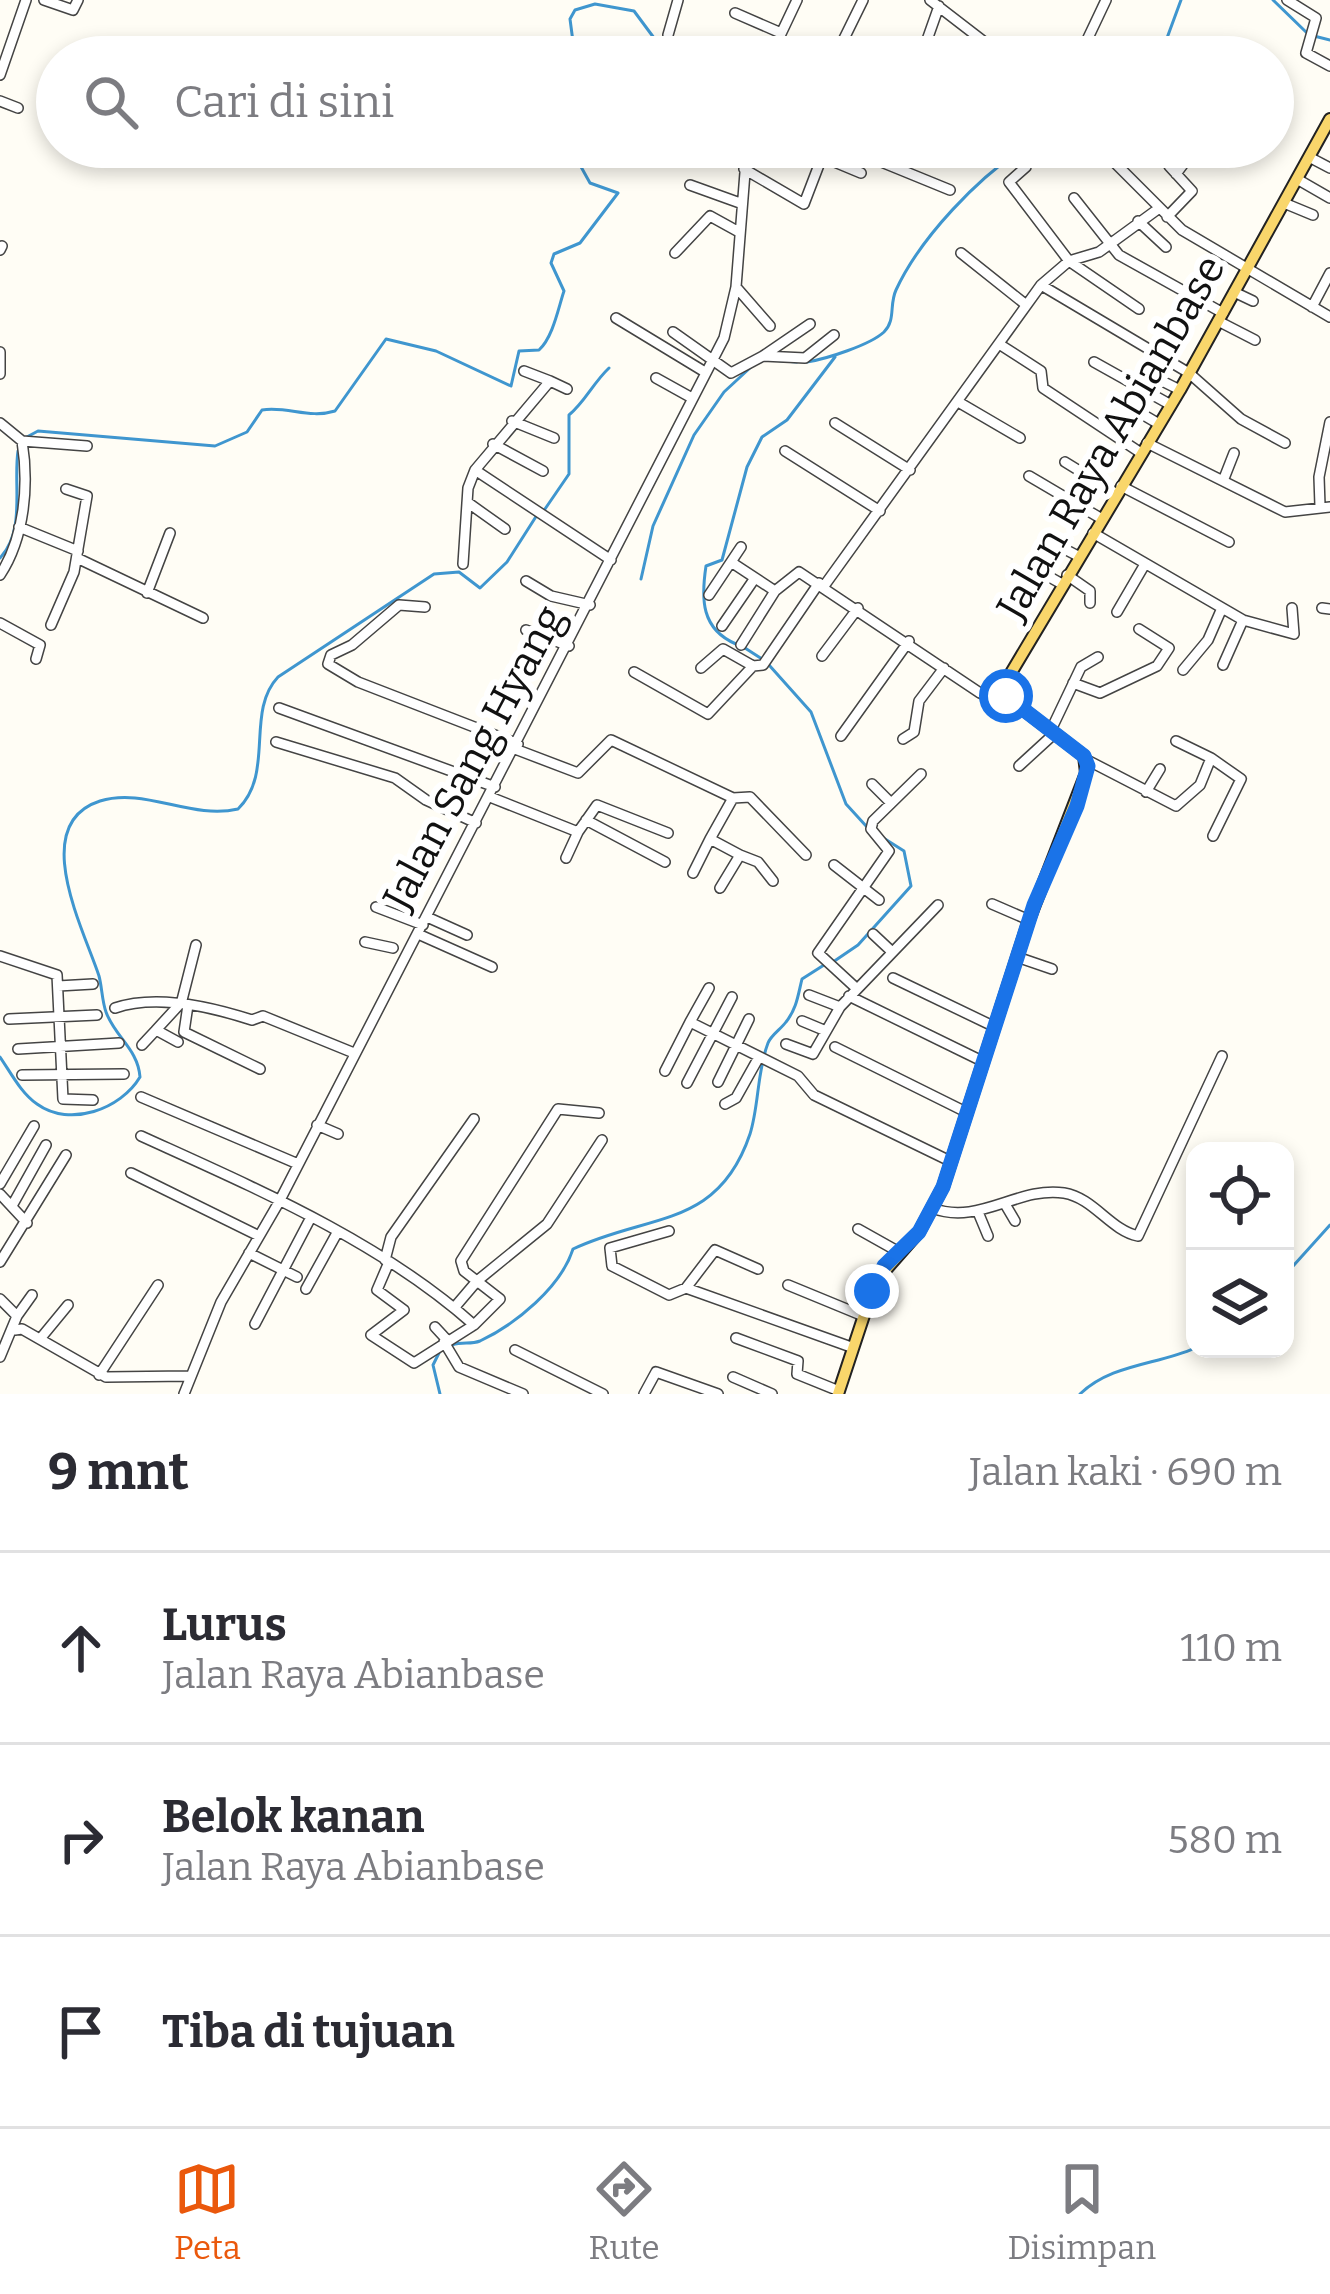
<!DOCTYPE html>
<html lang="id">
<head>
<meta charset="utf-8">
<style>
	body { margin:0; font-family:Bitter,serif; background:#f2f2f3; color:#2b2b33 }
	.controls { position:absolute; right:36px; bottom:36px; display:grid; overflow:hidden; border-radius:24px; box-shadow:0 6px 18px #0003 }
	.controls button { width:108px; height:108px; display:grid; place-items:center; padding:0; border:0; border-bottom:3px solid #e1e1e2; background:#fff; color:#2b2b33; font:60px sans-serif }
	.stop { position:absolute; width:36px; height:36px; margin:-27px; border:9px solid #1a73e8; border-radius:50%; background:#fff }
	.stop.end { background:#1a73e8; border-color:#fff; box-shadow:0 3px 12px #0008 }
	.list { margin:0; padding:0; list-style:none }
	h2 { display:flex; justify-content:space-between; align-items:center; height:156px; margin:0; padding:0 48px; font-size:51px }
	h2 small { font-size:39px; font-weight:400; color:#7c7c81 }
	.list li { display:grid; grid-template-columns:78px 1fr auto; gap:36px; align-items:center; box-sizing:border-box; height:192px; padding:0 48px; border-top:3px solid #e1e1e2 }
	.list b { display:block; font-size:45px; white-space:nowrap }
	.list p { margin:0; font-size:39px; white-space:nowrap; color:#7c7c81 }
	.list em { font-size:39px; font-style:normal; color:#7c7c81 }
	.icon { flex:none; width:66px; height:66px; fill:none; stroke:currentColor; stroke-width:2; stroke-linecap:round; stroke-linejoin:round }
	.map { position:relative; flex:none; width:1330px; height:1394px; overflow:hidden }
	.search { position:absolute; background:#fff; box-shadow:0 6px 18px #0003; left:36px; right:36px; top:36px; height:132px; display:flex; align-items:center; gap:30px; box-sizing:border-box; padding:0 42px; border-radius:66px; color:#7c7c81; font-size:45px }
	.sheet { height:732px; background:#fff }
	nav { display:flex; justify-content:space-around; align-items:center; box-sizing:border-box; height:168px; border-top:3px solid #e1e1e2; background:#fff; font-size:33px; color:#7c7c81 }
	nav a { display:grid; justify-items:center; gap:6px }
	nav .on { color:#ea580c }
	.map>svg:first-child { display:block }
	.lines { fill:none; stroke-linecap:round; stroke-linejoin:round }
	.stream { stroke:#3f96cf; stroke-width:3 }
	.minor-casing { stroke:#444; stroke-width:12 }
	.major-casing { stroke:#222; stroke-width:14 }
	.minor { stroke:#fff; stroke-width:9 }
	.major { stroke:#f9d66b; stroke-width:10 }
	.route { stroke:#1a73e8; stroke-width:15 }
	.labels { text-anchor:middle; stroke-width:12; stroke-linejoin:round; paint-order:stroke }
	.street-label { font-size:42px; fill:#111; stroke:#fff }
</style>
</head>
<body>
<div class="map">
<svg width="1330" height="1394" viewBox="0 0 1330 1394">
	<rect width="100%" height="100%" fill="#fffdf5"/>
	<g class="lines">
		<path class="stream" d="M1273,0L1306,32
			M1314,36L1330,40
			M575,57L570,19L575,10L595,4L634,11L657,42L755,57
			M1160,57L1181,0
			M980,147L1003,160
			M771,360L797,362
			M807,362C826,359 870,345 884,332C896,320 889,305 896,290C920,238 979,176 1026,147
			M25,438L38,431L215,446L247,432L262,410C288,406 309,419 335,411L386,339L436,351L511,386L519,351L539,350C553,337 558,309 564,291L551,263L554,254L580,243L618,193L590,183L570,147
			M545,509L569,474V415C585,402 593,383 609,368
			M0,558C26,531 13,484 18,451
			M641,579L653,526L694,435L724,392L751,367
			M736,644C701,629 701,599 706,566L722,560L747,467L762,437L787,420L835,357
			M745,648L762,659
			M769,665L811,712L846,804L867,827
			M833,962L858,945L911,886L904,851L885,839
			M0,1057C11,1073 21,1093 37,1104C70,1128 121,1109 140,1077C138,1049 115,1037 106,1012C102,1001 102,987 99,976C84,930 28,824 100,801C145,787 191,820 238,809C275,773 245,712 278,677L434,574L459,572L480,588L507,562L537,515
			M1285,1275L1330,1225
			M452,1345C463,1341 470,1345 480,1341C516,1324 561,1287 573,1249C649,1213 718,1229 750,1134C759,1106 757,1071 768,1043C771,1035 781,1029 786,1022C797,1008 798,995 802,979L824,965
			M439,1353L433,1365L440,1394
			M1080,1394C1111,1364 1156,1365 1195,1348"/>
		<g class="minor-casing">
			<path id="minor" d="M44,0L73,10L78,0
				M930,0L1004,57
				M1287,0L1316,18L1306,53L1330,66
				M735,13L781,33
				M668,35L678,0
				M651,57L652,56
				M770,57L797,0
				M835,57L863,0
				M921,57L939,6
				M1079,57L1106,0
				M0,75L26,0
				M0,101L18,108
				M723,147L747,149
				M758,147L770,152
				M883,147L879,161L950,190
				M1099,147L1182,230L1330,317
				M813,153L861,173
				M1309,157L1330,168
				M1026,167L1009,182L1069,261L1139,309
				M744,169L804,204L822,157
				M1176,174L1196,147
				M1297,179L1330,198
				M690,185L740,203
				M1074,198L1119,255L1223,313
				M1284,203L1313,215
				M1167,217L1192,191L1169,166
				M1138,221L1166,247
				M0,250L2,246
				M675,253L710,216L739,232
				M961,253L1025,304
				M1041,285L1189,373L1241,419L1285,443
				M736,287L770,326
				M1234,292L1253,301
				M1312,307L1330,273
				M616,318L705,372
				M1218,321L1255,340
				M673,332L731,373L763,356L805,358L834,335
				M999,344L1041,371L1043,388L1141,453
				M0,352V374
				M763,356L810,324
				M1094,362L1171,405
				M524,371L550,381
				M1144,372L1180,390
				M656,378L692,398
				M567,389L550,381L475,470L611,560
				M1118,400L1159,424
				M960,403L1020,438
				M512,421L554,438
				M0,423L22,441C29,484 25,537 0,575
				M835,423L910,470
				M22,441L87,446
				M1147,443L1285,512L1330,507
				M493,444L543,471
				M785,451L880,511
				M1065,462L1117,494
				M1029,476L1102,519
				M1223,481L1234,453
				M1121,486L1229,542
				M467,502L505,529
				M1320,506L1319,477L1330,422
				M19,527L78,551
				M1093,533L1243,620L1294,634L1292,608
				M1049,541L1078,556
				M77,558L203,618
				M731,562L741,547
				M463,564L468,488L475,470
				M1037,570L1062,584
				M1067,575L1090,591V603
				M526,581L551,596L590,605
				M824,586L1041,285L1069,261L1099,252L1158,209
				M147,593L170,533
				M709,595L731,562L775,591
				M425,607L399,605L352,645L331,655L328,664L358,682L518,744
				M1322,608L1330,609
				M1117,612L1145,564
				M0,623L40,645L36,659
				M51,625L74,572L87,496L66,489
				M722,626L755,578
				M526,630L569,646
				M741,645L775,591L799,572L980,693L989,697L1005,691
				M822,656L858,608
				M1223,665L1243,620
				M701,668L723,649L753,666
				M1183,670L1208,640L1222,608
				M634,672L708,714L753,666L763,665L819,583
				M1073,683L1100,693L1157,666L1169,648L1139,629
				M279,708L495,787
				M1051,730L1081,667L1098,657
				M841,736L909,641
				M903,739L914,732L919,701L944,668
				M276,742L395,778L426,800L476,823
				M515,749L578,773L611,740L733,798L710,839L740,855L720,888
				M1211,758L1241,779L1213,836
				M1087,760L1176,806L1200,785L1211,758L1176,741
				M1019,766L1055,733
				M872,784L891,803
				M1146,792L1160,769
				M490,797L578,832L597,805L668,833
				M733,798L750,797L806,855
				M586,820L665,862
				M740,855L758,862L773,881
				M566,858L578,832
				M834,865L879,900
				M693,873L710,839
				M992,904L1029,920
				M376,907L423,925
				M427,917L467,935
				M418,934L492,967
				M873,934L889,949
				M365,942L393,948
				M0,956L57,975L63,1099L93,1100
				M1017,957L1052,969
				M893,978L995,1027
				M58,986L93,984
				M709,988L690,1022L798,1076L814,1095L952,1162
				M856,988L818,953L889,851L871,829L873,821L921,774
				M809,995L840,1007
				M849,996L984,1062
				M181,1004L196,945
				M188,1005L184,1032L260,1069
				M115,1008C156,994 212,1007 252,1020L263,1016L354,1053
				M9,1019L97,1015
				M802,1021L826,1031
				M178,1042L156,1030L179,1005
				M786,1044L813,1054L840,1007L938,905
				M142,1045L156,1030
				M835,1047L968,1113
				M18,1049L119,1043
				M665,1071L690,1022
				M22,1075L124,1074
				M718,1082L749,1019
				M687,1083L732,997
				M141,1097L298,1164
				M725,1104L736,1098L759,1057
				M317,1125L338,1134
				M141,1136C255,1188 380,1241 474,1325L414,1363L371,1335L404,1310L377,1290L389,1262
				M131,1173L259,1236
				M0,1184L34,1126
				M0,1194L27,1223
				M13,1204L46,1145
				M1005,1204L1015,1221
				M932,1208C979,1226 1018,1186 1064,1193C1094,1198 1110,1230 1138,1236L1222,1056
				M978,1212L988,1236
				M858,1229L899,1252
				M669,1231L610,1248L612,1266L669,1295L686,1288L851,1347
				M249,1253L297,1277
				M385,1260L391,1237L474,1119
				M0,1262L66,1155
				M788,1285L861,1315
				M686,1288L715,1250L758,1269
				M306,1289L337,1233
				M0,1299L17,1316L0,1357
				M454,1308L477,1281L547,1224L602,1140
				M17,1316L32,1295
				M255,1324L309,1221
				M474,1325L500,1299L464,1271L461,1261L558,1109L599,1113
				M435,1327L447,1340
				M15,1330L22,1329L106,1377L189,1376
				M736,1338L798,1361L797,1374L839,1391
				M40,1339L68,1305
				M444,1342L459,1367L523,1394
				M515,1350L603,1394
				M99,1375L158,1285
				M733,1377L772,1394
				M184,1394L221,1302L279,1202L724,338L736,287L747,147
				M644,1394L656,1372L718,1394"/>
		</g>
		<g class="major-casing">
			<path id="major" d="M838,1394L875,1282L919,1232L943,1187L1029,920L1086,773L1084,756L1011,700L1005,683L1180,390L1330,119"/>
		</g>
		<use href="#minor" class="minor"/>
		<use href="#major" class="major"/>
	</g>
	<g class="lines">
		<path class="route" d="M872,1291L884,1266L919,1232L943,1187L1034,905L1077,806L1088,766L1084,756L1006,696"/>
	</g>
	<g class="labels">
		<g class="street-label">
			<text transform="translate(1110 437) rotate(-60)" y="15">Jalan Raya Abianbase</text>
			<text transform="translate(473 757) rotate(-62)" y="15">Jalan Sang Hyang</text>
		</g>
	</g>
</svg>
<div class="controls">
<button><svg class="icon" aria-label="locate" viewBox="0 0 24 24"><circle cx="12" cy="12" r="6"/><path d="M12 2v4M12 18v4M2 12h4M18 12h4"/></svg></button>
<button><svg class="icon" aria-label="layers" viewBox="0 0 24 24"><path d="M12 4l9 5-9 5-9-5zM3 14l9 5 9-5"/></svg></button>
</div>
<div class="stop" style="left:1006px;top:696px"></div>
<div class="stop end" style="left:872px;top:1291px"></div>
<div class="search"><svg class="icon" aria-label="search" viewBox="0 0 24 24"><circle cx="10" cy="10" r="6"/><path d="M15 15l6 6"/></svg>Cari di sini</div>
</div>
<section class="sheet">
<h2>9 mnt<small>Jalan kaki · 690 m</small></h2>
<ul class="list">
<li><svg class="icon" aria-label="ahead" viewBox="0 0 24 24"><path d="M12 20V5M6 11l6-6 6 6"/></svg><div><b>Lurus</b><p>Jalan Raya Abianbase</p></div><em>110 m</em></li>
<li><svg class="icon" aria-label="right" viewBox="0 0 24 24"><path d="M7 20v-9h11M14 6l5 5-5 5"/></svg><div><b>Belok kanan</b><p>Jalan Raya Abianbase</p></div><em>580 m</em></li>
<li><svg class="icon" aria-label="arrive" viewBox="0 0 24 24"><path d="M6 21V4h12l-3 4 3 4H6"/></svg><div><b>Tiba di tujuan</b></div></li>
</ul>
</section>
<nav>
<a class="on"><svg class="icon" aria-label="map" viewBox="0 0 24 24"><path d="M3 6l6-2 6 2 6-2v14l-6 2-6-2-6 2zM9 4v14M15 6v14"/></svg>Peta</a>
<a><svg class="icon" aria-label="directions" viewBox="0 0 24 24"><path d="M12 3l9 9-9 9-9-9zM9 14v-3h6M13 9l2 2-2 2"/></svg>Rute</a>
<a><svg class="icon" aria-label="saved" viewBox="0 0 24 24"><path d="M7 4h10v16l-5-4-5 4z"/></svg>Disimpan</a>
</nav>
</body>
</html>
